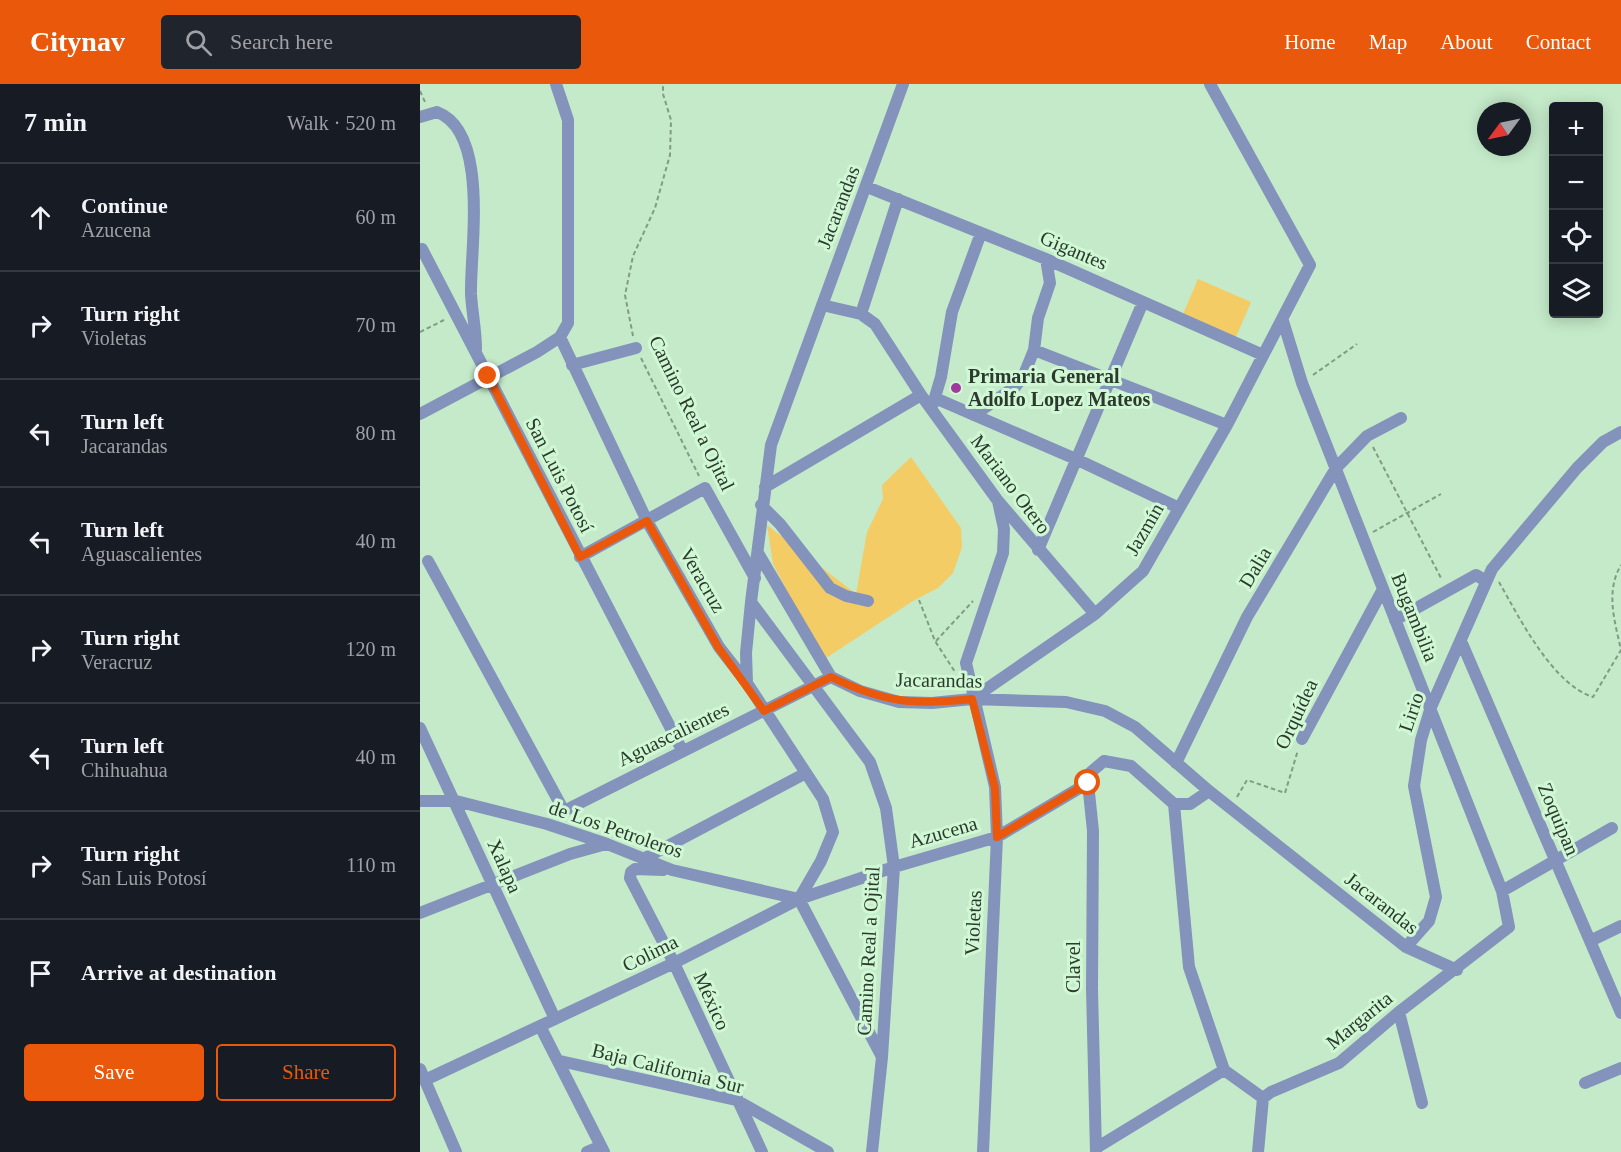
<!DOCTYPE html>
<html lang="en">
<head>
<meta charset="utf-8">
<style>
	body { margin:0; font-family:Georgia,serif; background:#20242c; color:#f1f3f6 }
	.controls { position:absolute; right:18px; top:18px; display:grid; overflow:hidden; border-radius:6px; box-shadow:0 3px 15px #0003 }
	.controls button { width:54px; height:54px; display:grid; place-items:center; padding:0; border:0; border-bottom:2px solid #363941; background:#171b24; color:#f1f3f6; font:30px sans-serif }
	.compass { position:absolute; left:1057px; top:18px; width:54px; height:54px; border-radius:50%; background:#171b24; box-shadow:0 3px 15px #0003; rotate:237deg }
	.stop { position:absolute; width:18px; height:18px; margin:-14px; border:4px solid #ea580c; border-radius:50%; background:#fff }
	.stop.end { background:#ea580c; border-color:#fff; box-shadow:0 2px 6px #0008 }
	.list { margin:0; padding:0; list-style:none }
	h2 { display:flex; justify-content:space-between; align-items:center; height:78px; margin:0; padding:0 24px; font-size:26px }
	h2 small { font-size:20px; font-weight:400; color:#9ea1a6 }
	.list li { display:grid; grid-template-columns:39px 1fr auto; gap:18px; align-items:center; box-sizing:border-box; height:108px; padding:0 24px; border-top:2px solid #363941 }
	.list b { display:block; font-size:22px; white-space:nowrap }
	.list p { margin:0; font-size:20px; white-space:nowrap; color:#9ea1a6 }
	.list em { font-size:20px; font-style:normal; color:#9ea1a6 }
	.actions { display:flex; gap:12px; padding:18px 24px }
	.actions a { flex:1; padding:14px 0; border:2px solid #ea580c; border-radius:6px; text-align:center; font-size:21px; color:#ea580c }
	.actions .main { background:#ea580c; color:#fff }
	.icon { flex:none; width:33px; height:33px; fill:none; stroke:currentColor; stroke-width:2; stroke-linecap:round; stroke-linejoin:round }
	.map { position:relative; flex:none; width:1201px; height:1068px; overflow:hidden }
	header { display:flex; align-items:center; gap:36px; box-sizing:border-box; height:84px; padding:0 30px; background:#ea580c; color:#fff }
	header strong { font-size:28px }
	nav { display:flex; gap:33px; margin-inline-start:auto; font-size:21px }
	.search { width:420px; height:54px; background:#20242c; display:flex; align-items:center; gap:15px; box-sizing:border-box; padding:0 21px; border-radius:6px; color:#9ea1a6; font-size:22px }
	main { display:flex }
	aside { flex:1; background:#171b24 }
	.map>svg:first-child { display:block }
	.green { fill:#f4cc66 }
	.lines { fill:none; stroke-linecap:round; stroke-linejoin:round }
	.path { stroke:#809c84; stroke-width:2; stroke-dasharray:4.5 3; stroke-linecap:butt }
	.street { stroke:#8393bc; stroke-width:12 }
	.route { stroke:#ea580c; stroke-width:8 }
	.poi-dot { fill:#a03a9f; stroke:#d1f8d5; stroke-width:2 }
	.labels { text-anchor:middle; stroke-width:6; stroke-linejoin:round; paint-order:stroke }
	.street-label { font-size:20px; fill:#2b3a2d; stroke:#d1f8d5 }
	.poi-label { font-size:20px; font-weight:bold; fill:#2b3a2d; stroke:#d1f8d5; text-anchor:start }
</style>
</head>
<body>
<header>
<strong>Citynav</strong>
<div class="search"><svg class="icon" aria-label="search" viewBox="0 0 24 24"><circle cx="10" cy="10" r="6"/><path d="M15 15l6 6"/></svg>Search here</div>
<nav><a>Home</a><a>Map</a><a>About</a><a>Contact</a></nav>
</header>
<main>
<aside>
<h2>7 min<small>Walk · 520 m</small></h2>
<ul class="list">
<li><svg class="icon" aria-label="ahead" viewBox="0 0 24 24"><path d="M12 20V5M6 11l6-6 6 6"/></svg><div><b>Continue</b><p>Azucena</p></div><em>60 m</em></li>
<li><svg class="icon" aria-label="right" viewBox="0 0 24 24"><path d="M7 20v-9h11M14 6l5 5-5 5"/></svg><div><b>Turn right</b><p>Violetas</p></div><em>70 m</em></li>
<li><svg class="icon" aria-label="left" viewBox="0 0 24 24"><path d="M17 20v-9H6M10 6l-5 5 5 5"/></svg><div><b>Turn left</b><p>Jacarandas</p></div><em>80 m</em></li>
<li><svg class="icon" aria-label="left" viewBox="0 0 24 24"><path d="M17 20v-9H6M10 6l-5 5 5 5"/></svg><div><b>Turn left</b><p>Aguascalientes</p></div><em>40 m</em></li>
<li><svg class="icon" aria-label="right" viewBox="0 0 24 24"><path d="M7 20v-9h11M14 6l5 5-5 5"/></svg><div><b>Turn right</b><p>Veracruz</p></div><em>120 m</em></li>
<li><svg class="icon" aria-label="left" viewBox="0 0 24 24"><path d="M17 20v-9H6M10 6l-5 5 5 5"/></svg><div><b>Turn left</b><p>Chihuahua</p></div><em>40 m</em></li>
<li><svg class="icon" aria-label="right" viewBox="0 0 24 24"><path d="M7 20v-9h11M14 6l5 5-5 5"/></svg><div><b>Turn right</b><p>San Luis Potosí</p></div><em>110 m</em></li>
<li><svg class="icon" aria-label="arrive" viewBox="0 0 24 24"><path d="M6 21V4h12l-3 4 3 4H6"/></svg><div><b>Arrive at destination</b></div></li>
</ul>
<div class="actions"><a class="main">Save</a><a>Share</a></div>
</aside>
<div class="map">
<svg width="1201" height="1068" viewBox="0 0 1201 1068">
	<rect width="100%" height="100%" fill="#c4eac9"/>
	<path class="green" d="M778,195L831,218L816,253L763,230Z
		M491,373L541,444L542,463L533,489L518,504L493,517L403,576L353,480L347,441L436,510L447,448L463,415L462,401Z"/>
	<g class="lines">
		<path class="path" d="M0,7L5,18
			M0,248L24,236
			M213,252L205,211L213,172L235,124L250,71L251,36L243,10V0
			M221,274L279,392
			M893,291L937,260
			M953,363L1022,496
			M953,448L1021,410
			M1079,498C1099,533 1132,600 1173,613L1201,566C1195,538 1185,508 1201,481
			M499,516L515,557L535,588
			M516,557L553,517
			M817,713L827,696L865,709L878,666"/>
		<path class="street" d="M0,33L17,28C70,48 50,165 51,210C52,228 56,246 56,265
			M447,103L626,175L843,271
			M2,165L262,666
			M402,221L441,230L455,240L501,311L578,417L675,530
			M441,230L478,115
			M140,253L227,437L299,563L327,599L403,715L413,748L401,777L379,815
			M614,266L807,341
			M152,281L216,264
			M515,314L658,376L759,424
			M513,320L521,293L532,228L561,149
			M0,330L117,268L140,253L148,239V36L136,0
			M554,331L595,303L603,293L614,266L618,234L630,199L626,175
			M345,403L501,311
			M341,421L360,440L410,504L426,512L448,517
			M618,466L723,218
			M338,469L411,593L440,607L479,618L512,619L552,615L646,618L685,627L715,643L789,707L986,863L1037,886
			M160,473L285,404L335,494
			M8,477L144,727L411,593
			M331,518L450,678L466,724L474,783L462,973L452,1068
			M975,536L1056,491L1066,497
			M1041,557L1201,929
			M327,599L326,569L331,518L351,361L483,0
			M552,615L675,530L723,487L807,341L890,181L790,0
			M0,644L135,935
			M882,655L963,505
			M756,679L827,533L916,384L947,352L981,334
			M668,699L673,747L672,905L676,1068
			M0,717H36L127,740L187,760L252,786L379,815
			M754,720L769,883L804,986
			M225,774L386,689
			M243,786L215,785L211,788L210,794L254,879L342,1068
			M1082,807L1192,744
			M379,815L462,973
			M0,829L150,770L186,760
			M1170,857L1201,842
			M986,863L1009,837L1016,813L994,702L1001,656L1011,623L1072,485L1157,384L1183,358L1201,348
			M979,928L1002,1019
			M120,942L184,1068
			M140,977L316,1016L408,1068
			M0,985L36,1068
			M804,986L843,1014L851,1008L919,979L979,928L1089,843L1082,807L882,299L863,237
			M5,996L254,879L379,815L474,783L577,753L668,699L671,688L684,677L711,682L754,720H770L789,707
			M1165,999L1201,984
			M676,1064L804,986
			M167,1068L181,1062
			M563,1068L577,753L575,703L546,579L583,469L584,445L578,417
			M838,1068L843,1014"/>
	</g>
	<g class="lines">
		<path class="route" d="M68,292L160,473L227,437L298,563L344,627L411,593C465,619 494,621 552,615L575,704L577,753L668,699"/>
	</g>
	<circle class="poi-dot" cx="536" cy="304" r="6"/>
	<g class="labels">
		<g class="street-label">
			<text transform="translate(418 123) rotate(-69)" y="7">Jacarandas</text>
			<text transform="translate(654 166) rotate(23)" y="7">Gigantes</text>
			<text transform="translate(272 329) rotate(64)" y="7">Camino Real a Ojital</text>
			<text transform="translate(140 391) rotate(63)" y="7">San Luis Potosí</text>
			<text transform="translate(591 400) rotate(53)" y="7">Mariano Otero</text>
			<text transform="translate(724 445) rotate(-60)" y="7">Jazmín</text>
			<text transform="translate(835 483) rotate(-59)" y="7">Dalia</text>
			<text transform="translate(283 496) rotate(60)" y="7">Veracruz</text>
			<text transform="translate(995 533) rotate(68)" y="7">Bugambilia</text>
			<text transform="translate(519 596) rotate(1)" y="7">Jacarandas</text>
			<text transform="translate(991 628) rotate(-71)" y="7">Lirio</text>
			<text transform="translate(876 630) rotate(-65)" y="7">Orquídea</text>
			<text transform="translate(253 650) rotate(-26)" y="7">Aguascalientes</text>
			<text transform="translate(1139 735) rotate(67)" y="7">Zoquipan</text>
			<text transform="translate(196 745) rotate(19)" y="7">de Los Petroleros</text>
			<text transform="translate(523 748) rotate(-16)" y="7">Azucena</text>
			<text transform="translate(85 782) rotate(66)" y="7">Xalapa</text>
			<text transform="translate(962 819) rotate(38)" y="7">Jacarandas</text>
			<text transform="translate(553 839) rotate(-87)" y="7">Violetas</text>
			<text transform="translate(448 867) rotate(-87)" y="7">Camino Real a Ojital</text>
			<text transform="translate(230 869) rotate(-26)" y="7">Colima</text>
			<text transform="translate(653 883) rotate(-90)" y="7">Clavel</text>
			<text transform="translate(292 917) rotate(66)" y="7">México</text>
			<text transform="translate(939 936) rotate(-39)" y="7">Margarita</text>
			<text transform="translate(248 984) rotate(14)" y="7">Baja California Sur</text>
		</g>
		<g class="poi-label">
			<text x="548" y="299">Primaria General<tspan x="548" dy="23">Adolfo Lopez Mateos</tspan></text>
		</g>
	</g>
</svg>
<div class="controls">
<button>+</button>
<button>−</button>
<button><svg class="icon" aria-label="locate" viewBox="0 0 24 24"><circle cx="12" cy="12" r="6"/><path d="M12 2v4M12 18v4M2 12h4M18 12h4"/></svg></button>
<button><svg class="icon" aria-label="layers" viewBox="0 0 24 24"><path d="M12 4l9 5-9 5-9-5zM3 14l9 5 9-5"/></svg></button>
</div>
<svg class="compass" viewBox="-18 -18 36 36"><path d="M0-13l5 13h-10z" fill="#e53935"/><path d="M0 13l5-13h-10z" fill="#9ea1a6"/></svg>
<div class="stop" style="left:668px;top:699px"></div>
<div class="stop end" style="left:68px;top:292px"></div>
</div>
</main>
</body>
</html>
